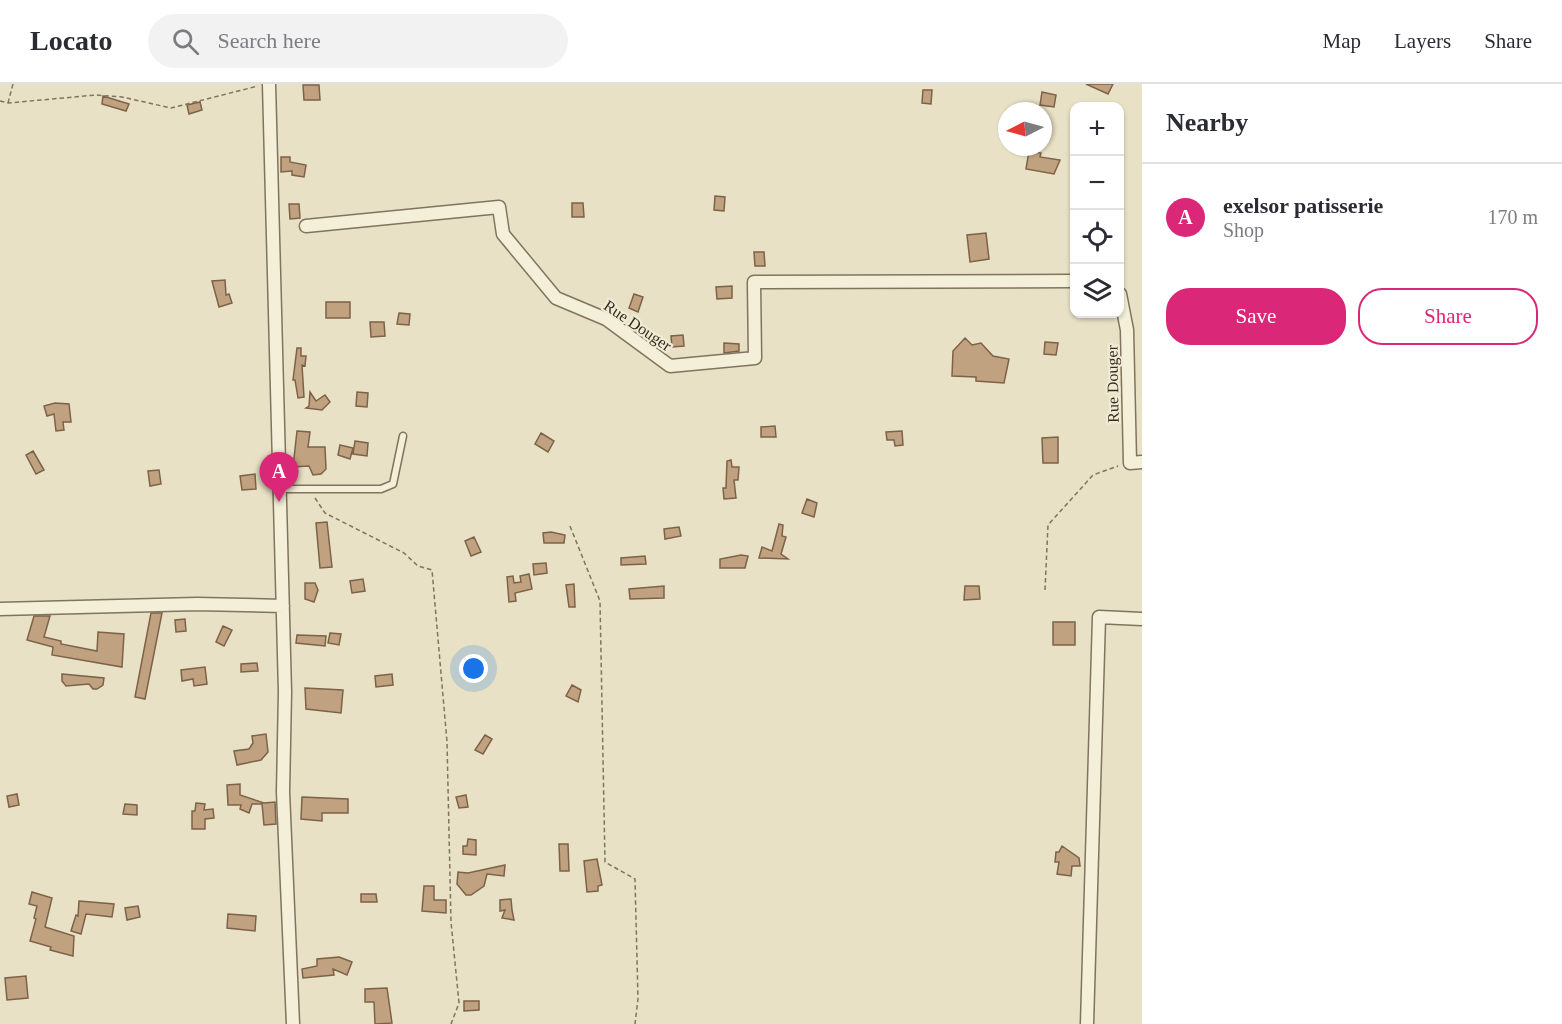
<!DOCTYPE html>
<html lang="en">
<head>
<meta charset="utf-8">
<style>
	body { margin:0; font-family:"Times New Roman",serif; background:#f2f2f3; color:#2b2b33 }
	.controls { position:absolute; right:18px; top:18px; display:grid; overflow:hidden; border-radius:12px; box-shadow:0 2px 4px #0004 }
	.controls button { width:54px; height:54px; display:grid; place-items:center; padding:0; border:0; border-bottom:2px solid #e1e1e2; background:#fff; color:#2b2b33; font:30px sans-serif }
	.compass { position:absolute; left:998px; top:18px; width:54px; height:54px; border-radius:50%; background:#fff; box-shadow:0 2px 4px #0004; rotate:264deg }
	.you { position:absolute; left:474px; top:585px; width:21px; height:21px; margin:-15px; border:4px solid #fff; border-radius:50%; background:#1a73e8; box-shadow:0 0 0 9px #1a73e833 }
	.badge { display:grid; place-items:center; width:39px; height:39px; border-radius:50%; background:#db2777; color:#fff; font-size:20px; font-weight:700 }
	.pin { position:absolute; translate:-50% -50px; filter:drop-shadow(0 2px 3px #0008) }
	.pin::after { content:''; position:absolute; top:32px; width:21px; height:18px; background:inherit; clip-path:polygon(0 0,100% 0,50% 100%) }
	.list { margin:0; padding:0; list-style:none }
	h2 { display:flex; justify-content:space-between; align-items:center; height:78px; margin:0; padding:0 24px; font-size:26px }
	h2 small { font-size:20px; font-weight:400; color:#7c7c81 }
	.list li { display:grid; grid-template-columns:39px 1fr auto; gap:18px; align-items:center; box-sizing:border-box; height:108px; padding:0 24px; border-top:2px solid #e1e1e2 }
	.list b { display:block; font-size:22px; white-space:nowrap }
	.list p { margin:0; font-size:20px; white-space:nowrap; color:#7c7c81 }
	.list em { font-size:20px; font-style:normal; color:#7c7c81 }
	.actions { display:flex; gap:12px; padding:18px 24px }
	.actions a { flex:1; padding:14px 0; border:2px solid #db2777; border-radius:24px; text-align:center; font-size:21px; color:#db2777 }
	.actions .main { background:#db2777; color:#fff }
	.icon { flex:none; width:33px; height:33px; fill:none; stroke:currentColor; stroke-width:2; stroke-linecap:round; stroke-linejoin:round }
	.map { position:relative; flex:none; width:1142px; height:940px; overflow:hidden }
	header { display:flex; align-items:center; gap:36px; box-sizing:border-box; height:84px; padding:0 30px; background:#fff; border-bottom:2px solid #e1e1e2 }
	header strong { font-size:28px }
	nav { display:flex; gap:33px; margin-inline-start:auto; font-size:21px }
	.search { width:420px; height:54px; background:#f2f2f3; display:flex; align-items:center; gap:15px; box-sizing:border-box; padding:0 21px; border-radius:33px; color:#7c7c81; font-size:22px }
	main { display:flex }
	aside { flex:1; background:#fff }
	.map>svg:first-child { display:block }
	.building { fill:#c1a280; stroke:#7d6247; stroke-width:1.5 }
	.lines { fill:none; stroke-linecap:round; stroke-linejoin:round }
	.lane-casing { stroke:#81745e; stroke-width:9 }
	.street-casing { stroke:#81745e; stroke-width:15 }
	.path { stroke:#81745e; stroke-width:1.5; stroke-dasharray:4.5 3; stroke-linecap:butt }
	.lane { stroke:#f4efd8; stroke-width:6 }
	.street { stroke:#f4efd8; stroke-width:12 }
	.labels { text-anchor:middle; stroke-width:4.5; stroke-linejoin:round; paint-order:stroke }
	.street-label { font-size:16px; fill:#332b20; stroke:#f1ebd4 }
</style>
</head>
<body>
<header>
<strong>Locato</strong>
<div class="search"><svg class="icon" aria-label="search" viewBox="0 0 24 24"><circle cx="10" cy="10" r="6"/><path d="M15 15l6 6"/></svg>Search here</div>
<nav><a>Map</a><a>Layers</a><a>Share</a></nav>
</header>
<main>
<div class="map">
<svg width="1142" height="940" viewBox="0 0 1142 940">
	<rect width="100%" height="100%" fill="#e8e1c6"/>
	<path class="building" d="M1086,0H1113L1108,10Z
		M303,1H319L320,16H304Z
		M923,6H932L931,20L922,19Z
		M1042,8L1056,11L1054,23L1040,21Z
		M103,12L129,20L126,27L102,20Z
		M200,18L202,26L189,30L187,21Z
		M1029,67L1041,69L1040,73L1060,76L1054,90L1026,85Z
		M281,73H290V78L306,81L304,93L292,91V87L281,88Z
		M715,112L725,113L724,127L714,126Z
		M572,119H583L584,133H572Z
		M289,120H299L300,134L290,135Z
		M986,149L989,175L970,178L967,151Z
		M754,168H764L765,182H755Z
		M225,196L226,211L229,210L232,219L219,223L212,197Z
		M732,202V214L717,215L716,203Z
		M634,210L643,213L638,228L629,224Z
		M326,218H350V234H326Z
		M399,229L410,230L409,241L397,240Z
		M370,238H384L385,252L371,253Z
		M683,251L684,262L672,263L671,252Z
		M965,254L972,261L981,259L993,272L1009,275L1004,299L976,297V293L952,292L953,267Z
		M1045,258L1058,259L1056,271L1044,270Z
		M724,259L739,260V267L724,269Z
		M297,264H301V272H306L305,282L302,281L304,313L298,314L295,296H293Z
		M310,308L316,317L325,311L330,318L322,326L306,324L309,322Z
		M357,308L368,309L367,323L356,322Z
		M55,319L69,320L71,338H63L64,346L56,347L54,330L47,332L44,322Z
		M775,342L776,353H761V343Z
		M297,347L310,348L308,363H325L326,385L321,390L313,391L309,382L293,383Z
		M902,347L903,361L895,362L894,356H887L886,348Z
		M541,349L554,357L548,368L535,360Z
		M1058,353V379H1043L1042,354Z
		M355,357L368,359L367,372L353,370Z
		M340,361L353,364L350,375L338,371Z
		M33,367L44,386L36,390L26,371Z
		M731,376L732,383H739L738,396H734L736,414L724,415L723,404H726L727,377Z
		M159,386L161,400L150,402L148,387Z
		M255,390L256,405L242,406L240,392Z
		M807,415L817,419L814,433L802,429Z
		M327,438L332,483L320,484L316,439Z
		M779,440L783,441L782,452L786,453L781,470L788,475L759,474L762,463L772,467Z
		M679,443L681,452L665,455L664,445Z
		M551,448L565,451L564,459H544L543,449Z
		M474,453L481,468L471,472L465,457Z
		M741,471L748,472L745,484H720V475Z
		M645,472L646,480L621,481V474Z
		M546,479L547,489L534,491L533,480Z
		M529,490L532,505L515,509L516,517L509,518L507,493L513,492L514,499L521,498L520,492Z
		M363,495L365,507L352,509L350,497Z
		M305,499H315L318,506L314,518L305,515Z
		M574,500L575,523H569L566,501Z
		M664,502V514L630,515L629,505Z
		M965,502H979L980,515L964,516Z
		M151,529H162L145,615L135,613Z
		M34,532H50L44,553L61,557V560L97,567L98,548L124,550L122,583L52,571L53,563L27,556Z
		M185,535L186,547L176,548L175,536Z
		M1053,538H1075V561H1053Z
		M223,542L232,546L224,562L216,558Z
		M330,549L341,550L339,561L328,559Z
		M297,551L326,552L325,562L296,559Z
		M257,579L258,587L241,588V580Z
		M205,583L207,600L194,602L193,595L182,597L181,586Z
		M62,590L104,594L103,601L97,605H93L89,600L66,602L62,597Z
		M392,590L393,601L376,603L375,592Z
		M572,601L581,606L578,618L566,612Z
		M305,604L343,606L341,629L306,625Z
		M266,650L268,668L261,676L237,681L234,667L249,665L253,659L252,652Z
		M485,651L492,655L483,670L475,666Z
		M240,700V711L264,719L275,718L276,740L264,741L262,720H252L249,729L240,725L241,721H228L227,701Z
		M17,710L19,721L9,723L7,712Z
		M466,711L468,723L459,724L456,713Z
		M302,713L348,715V729H322V737L301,735Z
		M196,719L205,720L204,726L213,725L214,734L205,735V745H192V727H195Z
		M125,720L137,721V731L123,730Z
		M468,755L476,756V771L463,770V762H467Z
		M559,760H568L569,787H560Z
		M1062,762L1079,774L1080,782H1072L1071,792L1057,790L1059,778H1055L1056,768H1059Z
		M597,775L602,801L598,802V807L587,808L584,777Z
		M505,781L504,792L487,790L484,802L471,811H466L457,800L458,788L468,789Z
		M424,802H434V816H446V829L422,827Z
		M32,808L52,814L45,843L74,852L73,872L50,866L51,863L30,857L36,835L34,834L37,822L29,820Z
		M361,810H376L377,818H361Z
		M511,815L512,826L514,836L502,834L505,826L500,827V816Z
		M79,817L114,820L112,833L86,830L81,850L71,847L76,831L78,832Z
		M138,822L140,833L127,836L125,824Z
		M228,830L256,832L255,847L227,844Z
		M339,873L352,878L347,891L333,885L334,891L303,894L302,885L317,882V875Z
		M26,892L28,914L7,916L5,894Z
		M387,904L392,939L375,940L374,918H365V905Z
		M464,917H479V926L464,927Z"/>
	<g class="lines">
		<g class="lane-casing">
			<path id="lane" d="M279,405H381L393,400L403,352"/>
		</g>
		<g class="street-casing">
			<path id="street" d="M269,0L285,608L283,708L293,940
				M306,142L499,123L503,150L556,214L606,235L670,282L755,274L754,198L1074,197
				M1120,210L1127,246L1130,379L1142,378
				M0,525L197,520L283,522
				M1087,940L1099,533L1142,535"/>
		</g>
		<path class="path" d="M0,17L8,19L96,11L122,13L171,24L258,2
			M8,19L13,0
			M315,414L325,429L404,469L418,482L432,486L447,658L451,838L459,919L451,940
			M570,442L600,517L605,778L635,795L638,915L635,940
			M1045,506L1048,441L1093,391L1118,382"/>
		<use href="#lane" class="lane"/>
		<use href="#street" class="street"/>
	</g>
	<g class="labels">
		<g class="street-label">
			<text transform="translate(638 241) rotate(34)" y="6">Rue Douger</text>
			<text transform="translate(1112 300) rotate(-91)" y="6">Rue Douger</text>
		</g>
	</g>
</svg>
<div class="controls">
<button>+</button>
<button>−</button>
<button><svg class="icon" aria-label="locate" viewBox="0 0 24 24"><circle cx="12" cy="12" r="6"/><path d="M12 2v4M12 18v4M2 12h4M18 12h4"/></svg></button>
<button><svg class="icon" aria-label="layers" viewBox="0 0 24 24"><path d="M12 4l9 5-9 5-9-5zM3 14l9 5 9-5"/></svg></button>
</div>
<svg class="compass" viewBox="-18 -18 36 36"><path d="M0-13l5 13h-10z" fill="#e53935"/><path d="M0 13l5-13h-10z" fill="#7c7c81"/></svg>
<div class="you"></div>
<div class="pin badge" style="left:279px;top:418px">A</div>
</div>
<aside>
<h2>Nearby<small></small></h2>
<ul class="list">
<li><span class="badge">A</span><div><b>exelsor patisserie</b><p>Shop</p></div><em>170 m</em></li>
</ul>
<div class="actions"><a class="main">Save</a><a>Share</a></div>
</aside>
</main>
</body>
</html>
